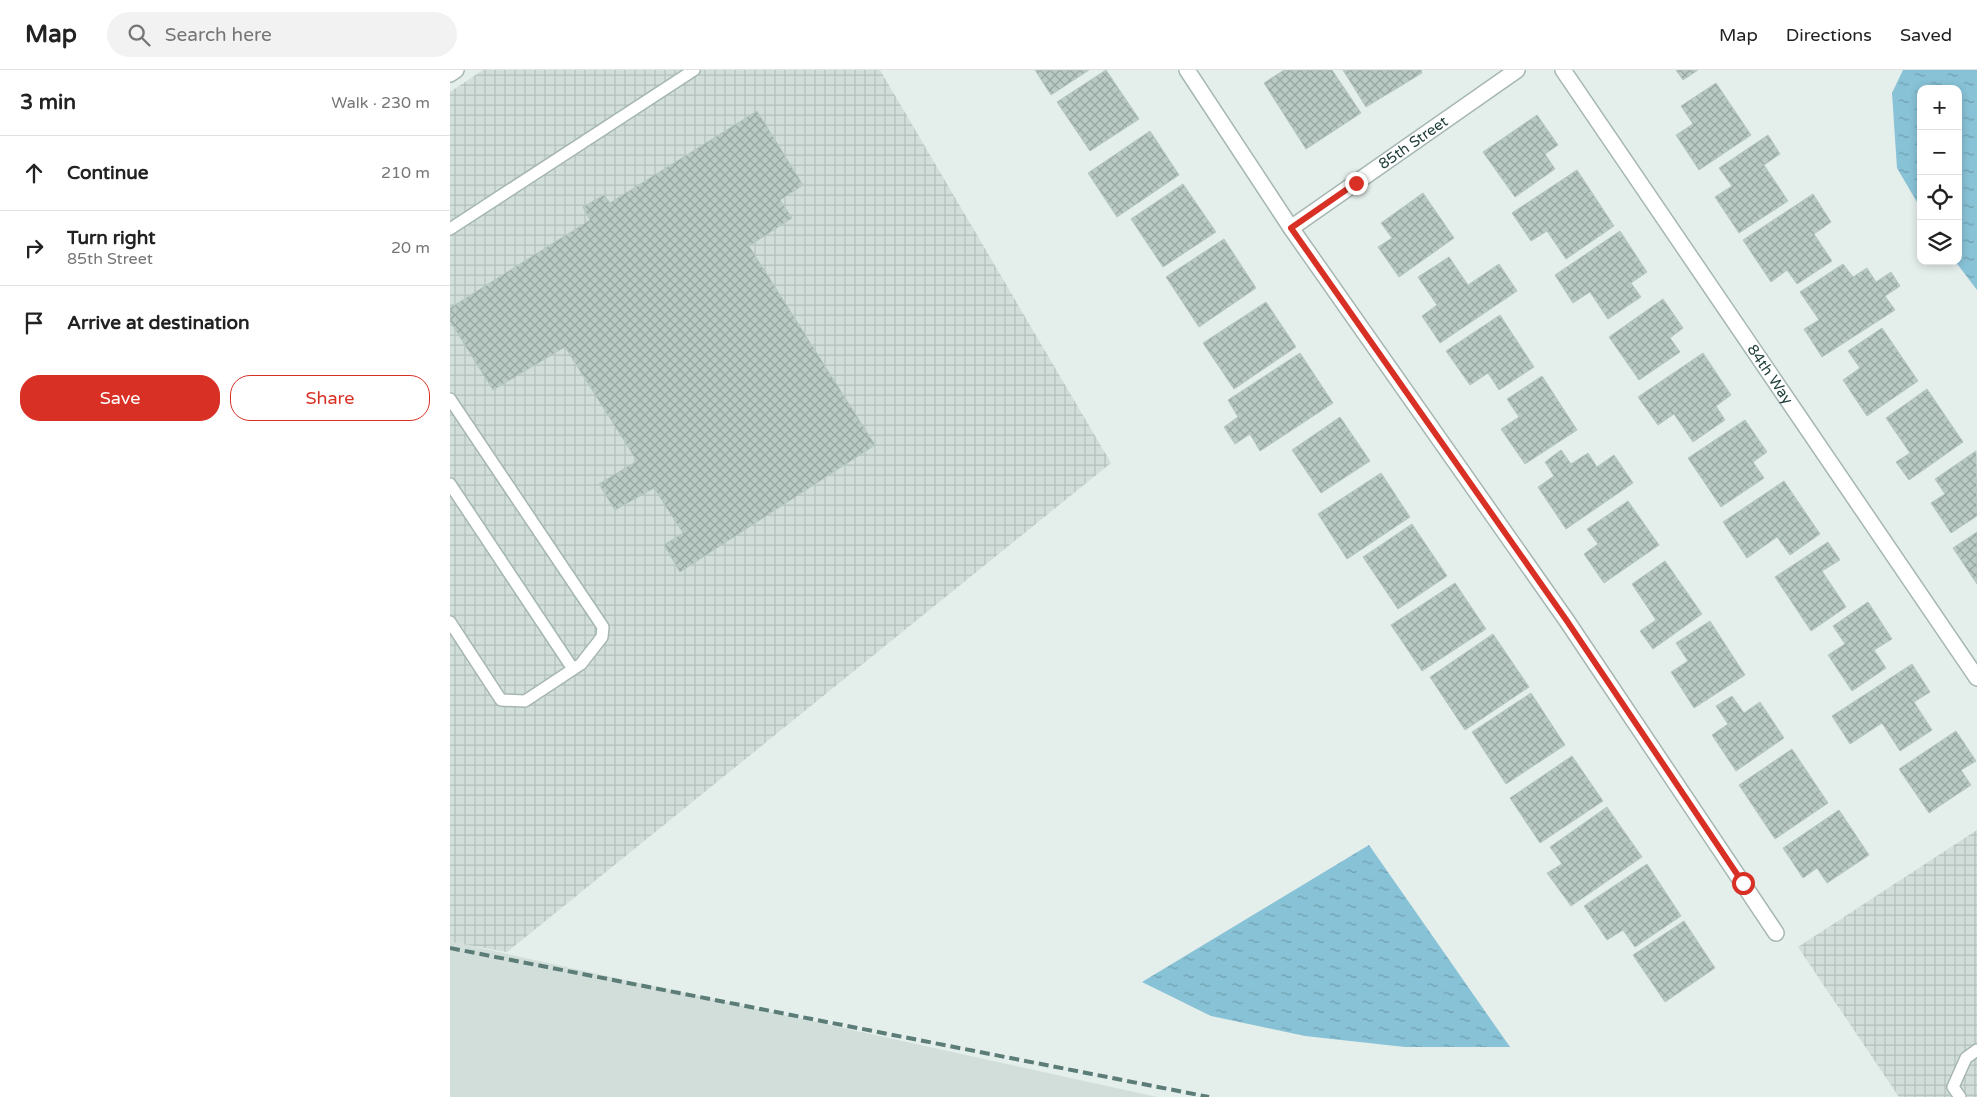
<!DOCTYPE html>
<html lang="en">
<head>
<meta charset="utf-8">
<style>
	body { margin:0; font-family:"Varela Round",sans-serif; background:#f2f2f2; color:#222 }
	.controls { position:absolute; right:15px; top:15px; display:grid; overflow:hidden; border-radius:10px; box-shadow:0 2px 8px #0003 }
	.controls button { width:45px; height:45px; display:grid; place-items:center; padding:0; border:0; border-bottom:1px solid #e0e0e0; background:#fff; color:#222; font:25px sans-serif }
	.stop { position:absolute; width:15px; height:15px; margin:-11px; border:4px solid #d93025; border-radius:50%; background:#fff }
	.stop.end { background:#d93025; border-color:#fff; box-shadow:0 1px 5px #0008 }
	.list { margin:0; padding:0; list-style:none }
	h2 { display:flex; justify-content:space-between; align-items:center; height:65px; margin:0; padding:0 20px; font-size:21px }
	h2 small { font-size:16px; font-weight:400; color:#767676 }
	.list li { display:grid; grid-template-columns:32px 1fr auto; gap:15px; align-items:center; box-sizing:border-box; height:75px; padding:0 20px; border-top:1px solid #e0e0e0 }
	.list b { display:block; font-size:19px; white-space:nowrap }
	.list p { margin:0; font-size:16px; white-space:nowrap; color:#767676 }
	.list em { font-size:16px; font-style:normal; color:#767676 }
	.actions { display:flex; gap:10px; padding:15px 20px }
	.actions a { flex:1; padding:11px 0; border:1px solid #d93025; border-radius:20px; text-align:center; font-size:18px; color:#d93025 }
	.actions .main { background:#d93025; color:#fff }
	.icon { flex:none; width:28px; height:28px; fill:none; stroke:currentColor; stroke-width:2; stroke-linecap:round; stroke-linejoin:round }
	.map { position:relative; flex:none; width:1527px; height:1027px; overflow:hidden }
	header { display:flex; align-items:center; gap:30px; box-sizing:border-box; height:70px; padding:0 25px; background:#fff; border-bottom:1px solid #e0e0e0 }
	header strong { font-size:24px }
	nav { display:flex; gap:28px; margin-inline-start:auto; font-size:18px }
	.search { width:350px; height:45px; background:#f2f2f2; display:flex; align-items:center; gap:12px; box-sizing:border-box; padding:0 18px; border-radius:28px; color:#767676; font-size:19px }
	main { display:flex }
	aside { flex:1; background:#fff }
	.map>svg:first-child { display:block }
	.built { fill:#d2deda }
	.industrial { fill:url(#industrial-grid) }
	.water { fill:url(#water-ripples) }
	.building { fill:url(#building-cross-hatch); stroke:#b5c8c3 }
	.lines { fill:none; stroke-linecap:round; stroke-linejoin:round }
	.service-casing { stroke:#a6b7b3; stroke-width:14 }
	.minor-casing { stroke:#a6b7b3; stroke-width:18 }
	.service { stroke:#fff; stroke-width:11 }
	.minor { stroke:#fff; stroke-width:15 }
	.rail { stroke:#5c7d77; stroke-width:4; stroke-dasharray:10 5; stroke-linecap:butt }
	.route { stroke:#d93025; stroke-width:6 }
	.labels { text-anchor:middle; stroke-width:4; stroke-linejoin:round; paint-order:stroke }
	.street-label { font-size:15px; fill:#22413c; stroke:#f5faf8 }
</style>
</head>
<body>
<header>
<strong>Map</strong>
<div class="search"><svg class="icon" aria-label="search" viewBox="0 0 24 24"><circle cx="10" cy="10" r="6"/><path d="M15 15l6 6"/></svg>Search here</div>
<nav><a>Map</a><a>Directions</a><a>Saved</a></nav>
</header>
<main>
<aside>
<h2>3 min<small>Walk · 230 m</small></h2>
<ul class="list">
<li><svg class="icon" aria-label="ahead" viewBox="0 0 24 24"><path d="M12 20V5M6 11l6-6 6 6"/></svg><div><b>Continue</b></div><em>210 m</em></li>
<li><svg class="icon" aria-label="right" viewBox="0 0 24 24"><path d="M7 20v-9h11M14 6l5 5-5 5"/></svg><div><b>Turn right</b><p>85th Street</p></div><em>20 m</em></li>
<li><svg class="icon" aria-label="arrive" viewBox="0 0 24 24"><path d="M6 21V4h12l-3 4 3 4H6"/></svg><div><b>Arrive at destination</b></div></li>
</ul>
<div class="actions"><a class="main">Save</a><a>Share</a></div>
</aside>
<div class="map">
<svg width="1527" height="1027" viewBox="0 0 1527 1027">
	<defs>
		<pattern id="industrial-grid" width="8" height="8" patternUnits="userSpaceOnUse" patternTransform="scale(1.25)"><rect width="8" height="8" fill="#d2deda"/><path d="M0 4h8M4 0v8" fill="none" stroke="#b4c0bc"/></pattern>
		<pattern id="water-ripples" width="26" height="14" patternUnits="userSpaceOnUse" patternTransform="scale(1.25)"><rect width="26" height="14" fill="#88c2d6"/><path d="M2 4q2-2 4 0t4 0M15 11q2-2 4 0t4 0" fill="none" stroke="#6f9faf"/></pattern>
		<pattern id="building-cross-hatch" width="8" height="8" patternUnits="userSpaceOnUse" patternTransform="scale(1.25)"><rect width="8" height="8" fill="#b9c9c4"/><path d="M0 0l8 8M0 8l8-8" fill="none" stroke="#96a5a0"/></pattern>
	</defs>
	<rect width="100%" height="100%" fill="#e4eeeb"/>
	<path class="built" d="M0,872L30,878L707,1027H0Z"/>
	<path class="industrial" d="M33,0H430L661,393L57,882L0,872V22Z
		M1527,760V1027H1449L1348,877Z"/>
	<path class="water" d="M1453,0H1527V220L1505,191H1508V19H1471V139L1447,98L1442,23Z
		M919,775L1060,977H955L855,966L761,946L692,912Z"/>
	<path class="building" d="M585,0H639L601,25Z
		M656,0L689,49L640,81L607,32Z
		M834,0H882L911,43L856,79L814,13Z
		M893,0H971L972,3L916,37Z
		M1226,0H1248L1233,10Z
		M1266,13L1301,65L1249,100L1226,65L1243,54L1231,36Z
		M307,41L353,115L330,130L342,148L299,176L425,375L230,502L214,475L233,463L204,418L165,440L149,414L187,391L115,277L43,320L0,251V238L140,150L133,137L154,125L160,133Z
		M1087,45L1108,75L1095,84L1105,99L1065,127L1033,82Z
		M700,61L729,105L667,147L638,103Z
		M1318,65L1330,84L1314,95L1338,131L1289,163L1265,127L1282,116L1269,98Z
		M1127,100L1164,156L1116,189L1097,161L1081,171L1062,143Z
		M733,114L766,162L713,197L681,149Z
		M973,123L1004,168L949,207L928,177L942,168L931,153Z
		M1363,124L1381,152L1364,164L1382,191L1347,214L1337,200L1321,212L1293,170Z
		M1170,161L1197,202L1181,213L1191,227L1158,249L1140,222L1123,233L1105,205Z
		M774,169L806,218L749,257L716,207Z
		M999,187L1018,215L1049,194L1067,221L990,273L972,246L987,235L968,207Z
		M1393,194L1403,207L1417,198L1426,212L1441,202L1450,216L1435,226L1445,240L1372,287L1354,259L1369,250L1350,222Z
		M1213,229L1233,258L1220,268L1230,282L1189,310L1159,267Z
		M816,232L846,277L784,319L753,273Z
		M1050,245L1084,297L1049,320L1038,303L1020,315L996,281Z
		M1432,258L1468,311L1417,346L1393,310L1410,298L1398,281Z
		M850,283L883,333L810,381L800,364L785,374L774,357L788,347L778,330Z
		M1253,283L1281,325L1266,336L1275,350L1243,372L1224,344L1208,355L1188,327Z
		M1092,306L1127,360L1075,394L1051,359L1069,347L1057,329Z
		M1477,319L1513,372L1459,410L1446,392L1460,383L1436,348Z
		M890,347L920,391L871,423L842,380Z
		M1295,350L1317,382L1303,392L1314,408L1271,437L1238,388Z
		M1111,380L1121,394L1138,383L1147,397L1164,385L1183,413L1116,459L1088,417L1104,406L1095,392Z
		M1526,381L1527,446L1501,463L1481,433L1495,424L1485,409Z
		M931,403L960,447L897,489L868,444Z
		M1334,411L1370,464L1340,485L1327,467L1297,488L1273,452Z
		M1178,431L1209,475L1154,513L1134,484L1148,474L1137,459Z
		M962,454L997,506L948,539L913,487Z
		M1527,462V514L1503,478Z
		M1378,472L1390,490L1372,501L1396,537L1361,561L1325,507Z
		M1215,491L1252,544L1203,579L1190,561L1206,550L1182,514Z
		M1005,513L1036,559L972,601L941,555Z
		M1418,532L1442,569L1424,580L1436,598L1402,621L1378,585L1395,574L1383,556Z
		M1260,551L1295,605L1244,638L1221,602L1238,591L1226,573Z
		M1043,564L1079,617L1015,660L980,607Z
		M1462,594L1480,622L1464,632L1482,660L1450,681L1432,653L1400,674L1382,646Z
		M1081,623L1115,675L1056,714L1022,662Z
		M1282,626L1294,643L1310,632L1334,668L1286,701L1262,665L1278,654L1266,636Z
		M1506,661L1526,691L1511,700L1521,715L1479,743L1449,699Z
		M1342,679L1378,733L1325,769L1289,715Z
		M1122,686L1153,731L1090,773L1060,728Z
		M1157,737L1192,787L1121,836L1097,803L1112,794L1100,777Z
		M1389,740L1419,785L1377,813L1367,798L1353,808L1333,778Z
		M1197,794L1231,846L1185,877L1173,860L1157,870L1134,836Z
		M1234,851L1265,898L1215,932L1183,885Z"/>
	<g class="lines">
		<g class="service-casing">
			<path id="service" d="M0,159L244,0
				M0,329L153,557L152,567L131,594L75,631L51,630L0,552
				M0,414L123,599
				M1510,1027L1503,1017L1516,988L1527,980"/>
		</g>
		<g class="minor-casing">
			<g id="minor">
				<path d="M737,0L841,158L1117,551L1326,863"/>
				<path id="s1" d="M1113,0L1527,608"/>
				<path d="M0,4L6,0"/>
				<path id="s2" d="M841,158L1067,0"/>
			</g>
		</g>
		<use href="#service" class="service"/>
		<use href="#minor" class="minor"/>
		<path class="rail" d="M0,878L759,1027"/>
	</g>
	<g class="lines">
		<path class="route" d="M906,113L841,158L1117,551L1293,813"/>
	</g>
	<g class="labels">
		<g class="street-label">
			<text dy="5" stroke="none"><textPath href="#s2" startOffset="149">85th Street</textPath></text>
			<text dy="5" stroke="none"><textPath href="#s1" startOffset="368">84th Way</textPath></text>
		</g>
	</g>
</svg>
<div class="controls">
<button>+</button>
<button>−</button>
<button><svg class="icon" aria-label="locate" viewBox="0 0 24 24"><circle cx="12" cy="12" r="6"/><path d="M12 2v4M12 18v4M2 12h4M18 12h4"/></svg></button>
<button><svg class="icon" aria-label="layers" viewBox="0 0 24 24"><path d="M12 4l9 5-9 5-9-5zM3 14l9 5 9-5"/></svg></button>
</div>
<div class="stop" style="left:1293px;top:813px"></div>
<div class="stop end" style="left:906px;top:113px"></div>
</div>
</main>
</body>
</html>
